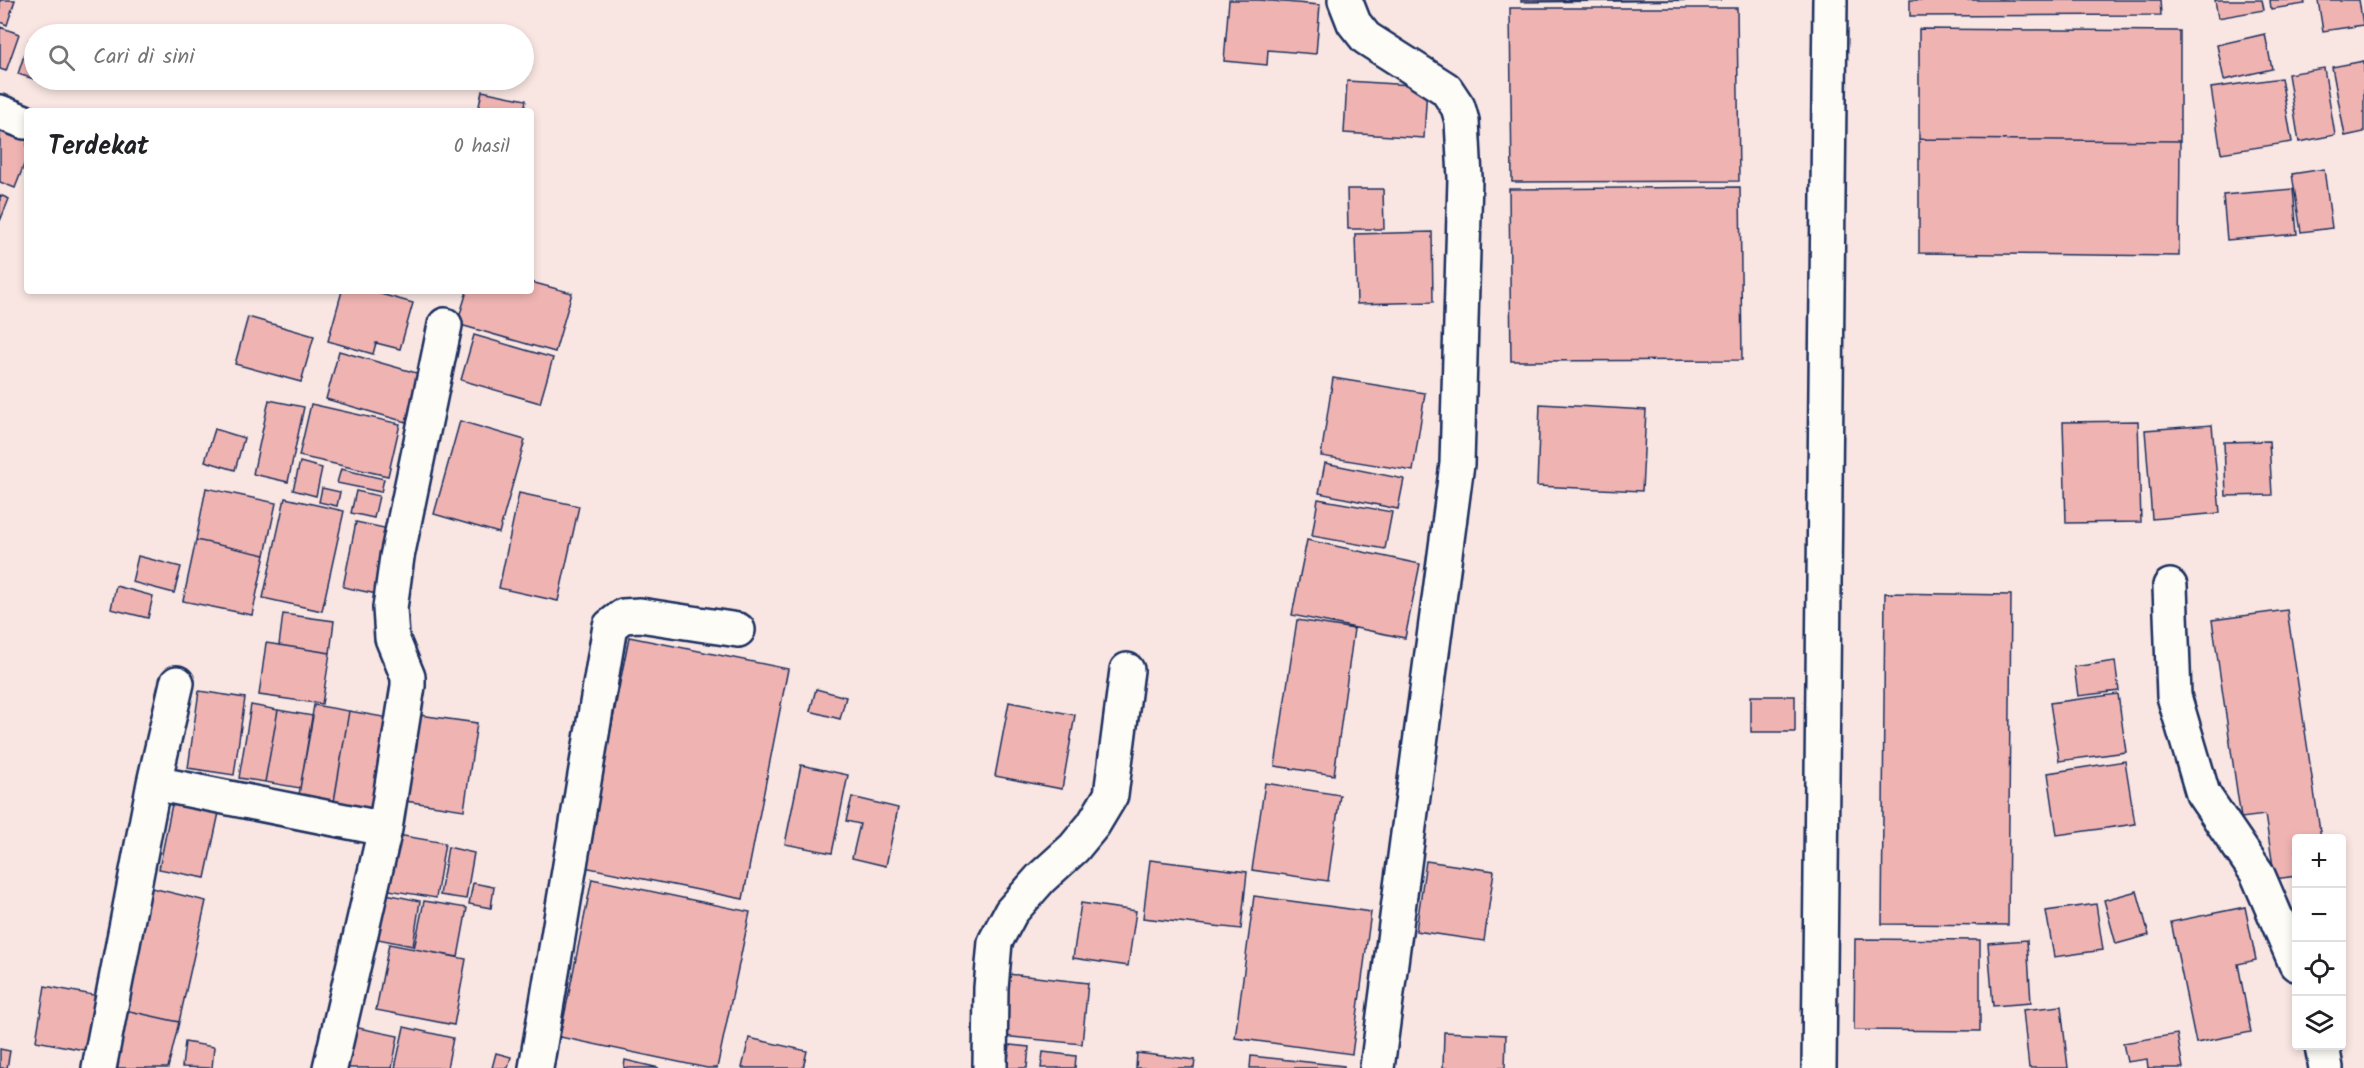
<!DOCTYPE html>
<html lang="id">
<head>
<meta charset="utf-8">
<style>
	body { margin:0; font-family:Kalam,sans-serif; background:#f6f6f6; color:#202124 }
	.controls { position:absolute; right:18px; bottom:18px; display:grid; overflow:hidden; border-radius:6px; box-shadow:0 3px 9px #0003 }
	.controls button { width:54px; height:54px; display:grid; place-items:center; padding:0; border:0; border-bottom:2px solid #e0e0e0; background:#fff; color:#202124; font:30px sans-serif }
	.list { margin:0; padding:0; list-style:none }
	h2 { display:flex; justify-content:space-between; align-items:center; height:78px; margin:0; padding:0 24px; font-size:26px }
	h2 small { font-size:20px; font-weight:400; color:#757577 }
	.icon { flex:none; width:33px; height:33px; fill:none; stroke:currentColor; stroke-width:2; stroke-linecap:round; stroke-linejoin:round }
	.map { position:relative; flex:none; width:2364px; height:1068px; overflow:hidden }
	.search { position:absolute; background:#fff; box-shadow:0 3px 9px #0003; left:24px; top:24px; width:510px; height:66px; display:flex; align-items:center; gap:15px; box-sizing:border-box; padding:0 21px; border-radius:33px; color:#757577; font-size:22px }
	.panel { position:absolute; background:#fff; box-shadow:0 3px 9px #0003; left:24px; top:108px; width:510px; height:186px; border-radius:6px }
	.map>svg:first-child { display:block }
	.building { fill:#efb4b2; stroke:#1b2f5e; stroke-width:1.5 }
	.lines { fill:none; stroke-linecap:round; stroke-linejoin:round }
	.minor-casing { stroke:#1b2f5e; stroke-width:38 }
	.minor { stroke:#fdfcf7; stroke-width:33 }
</style>
</head>
<body>
<div class="map">
<svg width="2364" height="1068" viewBox="0 0 2364 1068">
	<rect width="100%" height="100%" fill="#f9e6e2"/>
	<filter id="ink" filterUnits="userSpaceOnUse"><feTurbulence type="fractalNoise" baseFrequency=".0167" numOctaves="2"/><feDisplacementMap in="SourceGraphic" scale="12" xChannelSelector="R" yChannelSelector="G"/><feConvolveMatrix kernelMatrix="1 2 1 2 8 2 1 2 1" color-interpolation-filters="sRGB"/></filter>
	<g filter="url(#ink)">
		<path class="building" d="M0,0H15L7,25L0,22Z
			M1229,0H1259L1320,5L1316,54L1268,50L1267,65L1224,61Z
			M1521,0H1721L1521,2Z
			M1910,0H2160L2161,15L1910,16Z
			M2215,0H2262L2264,10L2218,18Z
			M2270,0H2304L2305,4L2271,9Z
			M2318,0H2359L2363,25L2323,31Z
			M1510,8H1737L1739,181L1512,182Z
			M0,27L19,34L6,71L0,69Z
			M1919,29L2180,31V141L1919,139Z
			M2265,34L2272,69L2224,80L2217,45Z
			M29,40L34,42V79L18,74Z
			M2364,61V132L2345,136L2332,67Z
			M2324,68L2335,135L2299,142L2288,74Z
			M2281,78L2292,142L2221,153L2211,88Z
			M1347,81L1427,86L1424,138L1344,133Z
			M482,91L526,100L524,111H478Z
			M0,129L27,139V157L15,188L0,182Z
			M1919,139L2180,141L2179,256L1919,253Z
			M2324,169L2332,228L2301,232L2292,174Z
			M1740,187L1742,360L1511,361L1509,189Z
			M1347,189H1383L1384,229H1348Z
			M2293,189L2297,234L2227,240L2223,195Z
			M0,195L9,199L0,221Z
			M1432,232L1433,302L1357,304L1355,234Z
			M531,282L572,293L555,352L457,324L467,291H531Z
			M342,291H370L413,303L400,349L376,343L373,354L328,341Z
			M248,317L314,336L301,382L235,364Z
			M474,335L553,358L540,403L461,380Z
			M339,351L420,374L406,422L326,399Z
			M1333,378L1425,393L1413,471L1321,456Z
			M269,400L304,407L288,482L253,474Z
			M311,404L400,424L388,476L299,456Z
			M1540,404L1646,410L1642,491L1537,486Z
			M460,421L525,440L499,533L434,514Z
			M2138,421L2141,522L2066,523L2063,422Z
			M2212,425L2220,513L2152,519L2145,430Z
			M215,429L244,438L235,470L205,461Z
			M2269,441L2272,495L2226,496L2224,442Z
			M300,462L322,468L316,496L293,490Z
			M1325,463L1404,479L1398,509L1319,493Z
			M341,469L384,479L381,492L337,483Z
			M206,488L276,503L265,555L196,540Z
			M322,488L340,492L337,506L319,502Z
			M356,491L379,496L374,518L351,513Z
			M519,493L579,506L558,601L499,588Z
			M285,498L344,511L322,611L263,598Z
			M1318,499L1392,512L1385,549L1312,536Z
			M356,522L389,529L377,594L343,587Z
			M196,540L265,555L252,615L183,601Z
			M1307,540L1420,564L1405,638L1292,615Z
			M138,556L181,567L174,593L132,582Z
			M116,586L153,596L148,618L111,609Z
			M1885,593L2011,595L2008,925L1882,924Z
			M2287,610L2321,838H2296V876L2275,879L2265,815L2241,818L2212,620Z
			M283,614L334,621L330,653L279,645Z
			M1297,620L1354,629L1334,775L1275,766Z
			M629,637L788,669L743,899L584,867Z
			M266,643L330,653L322,704L259,695Z
			M2115,661L2119,691L2078,696L2074,667Z
			M816,689L846,697L840,719L810,711Z
			M199,691L245,698L234,775L188,768Z
			M2118,694L2126,752L2059,761L2050,703Z
			M1751,696H1795V732H1751Z
			M1009,702L1075,715L1062,789L995,776Z
			M251,705L278,710L265,782L239,778Z
			M314,705L349,711L334,801L299,795Z
			M278,710L313,716L300,788L265,782Z
			M349,711L389,718L373,815L333,808Z
			M412,714L477,723L464,810L399,800Z
			M2125,761L2135,824L2057,835L2048,773Z
			M801,765L848,775L832,853L785,844Z
			M1265,783L1340,795L1328,881L1252,870Z
			M852,797L898,808L886,866L852,858L860,824L846,821Z
			M173,799L220,808L205,878L159,869Z
			M386,833L445,843L436,898L377,888Z
			M448,847L474,853L466,899L440,895Z
			M1150,860L1247,872L1241,929L1143,918Z
			M1426,861L1494,871L1484,941L1416,931Z
			M592,879L750,912L717,1068H707L560,1037Z
			M473,883L494,887L491,908L469,904Z
			M148,887L206,901L179,1022L120,1009Z
			M2137,891L2149,935L2116,944L2104,900Z
			M386,894L420,901L413,946L378,939Z
			M1254,896L1371,912L1352,1054L1235,1038Z
			M424,901L467,908L458,957L414,949Z
			M1081,903L1136,911L1128,966L1073,958Z
			M2096,904L2103,950L2054,957L2046,911Z
			M2245,907L2256,960L2238,964L2251,1032L2196,1043L2171,922Z
			M1855,939L1980,940V1031L1854,1030Z
			M2027,940L2031,1003L1993,1006L1988,943Z
			M389,944L466,959L454,1025L376,1010Z
			M1008,974L1088,983L1082,1044L1001,1036Z
			M45,986L104,997L95,1052L36,1041Z
			M2061,1006L2068,1068H2029L2023,1010Z
			M120,1009L179,1022L168,1068H107Z
			M344,1025L398,1036L392,1068H335Z
			M404,1027L453,1038L447,1068H395Z
			M1444,1032L1506,1035L1505,1068H1443Z
			M2177,1034L2183,1068H2148L2147,1059L2127,1062L2123,1043Z
			M749,1038L807,1051L803,1068H742Z
			M185,1042L214,1047L212,1068L182,1067Z
			M1010,1045L1029,1047L1027,1068H1007Z
			M0,1049L10,1051L7,1068H0Z
			M1043,1052L1076,1056L1075,1068H1041Z
			M496,1053L511,1057L508,1068H492Z
			M1137,1053L1195,1060L1194,1068H1136Z
			M1251,1056L1344,1066V1068H1250Z
			M625,1060L659,1068H624Z"/>
		<g class="lines">
			<g class="minor-casing">
				<path id="minor" d="M1345,0L1354,23L1366,38L1446,89L1458,107L1462,121L1465,178L1457,464L1377,1068
					M0,112L25,122
					M2170,586L2174,696L2203,794L2257,873L2296,964
					M154,783L385,829
					M2322,1046L2326,1068
					M99,1068L154,783L177,683
					M330,1068L385,829L408,686V677L392,638L390,608L397,557L445,325
					M536,1068L610,626L623,616L640,615L738,630
					M990,1068L991,988L995,942L1011,912L1041,878L1074,848L1093,825L1111,795L1127,670
					M1819,1068L1830,0"/>
			</g>
			<use href="#minor" class="minor"/>
		</g>
	</g>
</svg>
<div class="controls">
<button>+</button>
<button>−</button>
<button><svg class="icon" aria-label="locate" viewBox="0 0 24 24"><circle cx="12" cy="12" r="6"/><path d="M12 2v4M12 18v4M2 12h4M18 12h4"/></svg></button>
<button><svg class="icon" aria-label="layers" viewBox="0 0 24 24"><path d="M12 4l9 5-9 5-9-5zM3 14l9 5 9-5"/></svg></button>
</div>
<div class="search"><svg class="icon" aria-label="search" viewBox="0 0 24 24"><circle cx="10" cy="10" r="6"/><path d="M15 15l6 6"/></svg>Cari di sini</div>
<section class="panel">
<h2>Terdekat<small>0 hasil</small></h2>
<ul class="list">
</ul>
</section>
</div>
</body>
</html>
